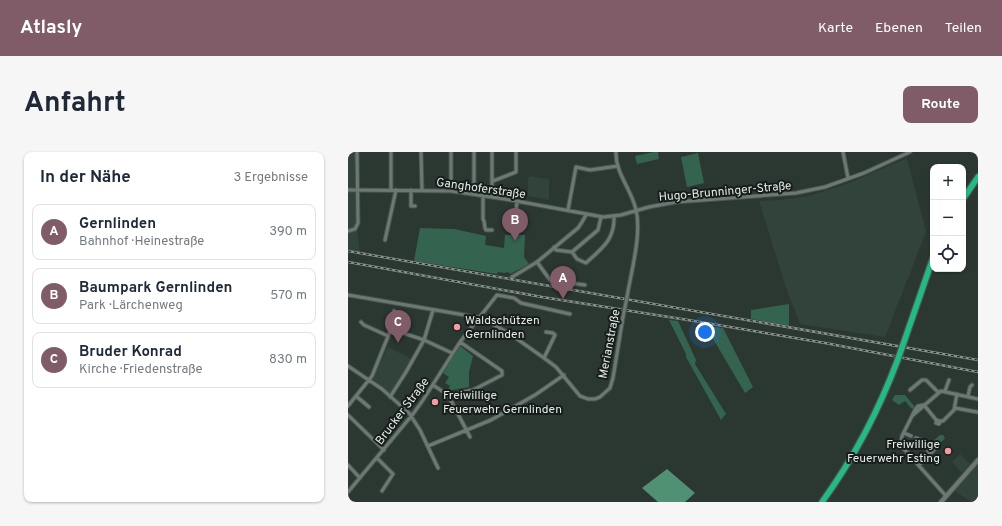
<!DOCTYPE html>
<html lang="de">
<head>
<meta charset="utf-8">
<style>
	body { margin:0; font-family:Overpass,sans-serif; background:#f6f6f7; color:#1f2937 }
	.controls { position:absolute; right:12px; top:12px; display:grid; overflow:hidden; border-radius:8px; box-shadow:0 1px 3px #0004 }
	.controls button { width:36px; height:36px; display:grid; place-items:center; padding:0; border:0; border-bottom:1px solid #e0e1e3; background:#fff; color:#1f2937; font:20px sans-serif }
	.you { position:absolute; left:357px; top:180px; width:14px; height:14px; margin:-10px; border:3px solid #fff; border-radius:50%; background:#1a73e8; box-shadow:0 0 0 6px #1a73e833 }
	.badge { display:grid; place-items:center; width:26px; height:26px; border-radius:50%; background:#7f5c68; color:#fff; font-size:13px; font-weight:700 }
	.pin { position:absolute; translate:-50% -33px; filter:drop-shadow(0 1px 2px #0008) }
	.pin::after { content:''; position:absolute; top:21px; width:14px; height:12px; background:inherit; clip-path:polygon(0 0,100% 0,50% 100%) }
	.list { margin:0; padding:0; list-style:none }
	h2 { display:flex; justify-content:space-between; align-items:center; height:52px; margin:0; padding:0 16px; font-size:17px }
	h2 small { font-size:13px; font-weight:400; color:#747a83 }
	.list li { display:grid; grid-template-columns:26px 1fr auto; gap:12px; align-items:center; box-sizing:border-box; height:56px; margin:0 8px 8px; padding:0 8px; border:1px solid #e0e1e3; border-radius:8px }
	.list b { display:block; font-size:15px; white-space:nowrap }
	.list p { margin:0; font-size:13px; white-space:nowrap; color:#747a83 }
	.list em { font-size:13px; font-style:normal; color:#747a83 }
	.icon { flex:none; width:22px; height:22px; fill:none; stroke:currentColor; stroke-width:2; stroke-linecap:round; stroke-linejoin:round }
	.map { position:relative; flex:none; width:630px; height:350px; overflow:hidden; border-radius:8px }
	header { display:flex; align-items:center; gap:24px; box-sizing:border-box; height:56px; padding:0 20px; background:#7f5c68; color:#fff }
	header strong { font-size:19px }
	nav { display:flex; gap:22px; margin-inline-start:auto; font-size:14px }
	.intro { display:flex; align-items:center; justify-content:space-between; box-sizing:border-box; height:96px; padding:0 24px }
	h1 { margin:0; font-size:28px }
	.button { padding:10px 18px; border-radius:8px; background:#7f5c68; color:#fff; font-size:14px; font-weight:700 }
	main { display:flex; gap:24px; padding:0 24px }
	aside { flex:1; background:#fff; border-radius:8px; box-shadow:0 1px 3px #0004 }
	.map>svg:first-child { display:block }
	.built { fill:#31433a }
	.green { fill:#34644f }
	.water { fill:#509174 }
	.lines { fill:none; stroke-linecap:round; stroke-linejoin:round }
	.street-casing { stroke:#49534e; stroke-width:5 }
	.secondary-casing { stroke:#49534e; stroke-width:6 }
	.highway-casing { stroke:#49534e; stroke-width:8 }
	.street { stroke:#6c7972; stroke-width:3 }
	.secondary { stroke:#6c7972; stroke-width:4 }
	.highway { stroke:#24ba86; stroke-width:5.5 }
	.rail-casing { stroke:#88928d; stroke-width:2.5 }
	.rail { stroke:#171d1a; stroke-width:1; stroke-dasharray:3; stroke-linecap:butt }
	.street-bridge-casing { stroke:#49534e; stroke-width:5; stroke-linecap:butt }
	.highway-bridge-casing { stroke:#49534e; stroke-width:8; stroke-linecap:butt }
	.street-bridge { stroke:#6c7972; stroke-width:3 }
	.highway-bridge { stroke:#24ba86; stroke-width:5.5 }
	.poi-dot { fill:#f49aa3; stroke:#171d1a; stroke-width:1.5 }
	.labels { text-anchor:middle; stroke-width:4; stroke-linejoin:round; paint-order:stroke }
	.street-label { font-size:12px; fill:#e3eae6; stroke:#171d1a }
	.poi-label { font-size:12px; fill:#e3eae6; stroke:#171d1a; text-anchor:start }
</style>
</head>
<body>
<header>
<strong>Atlasly</strong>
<nav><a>Karte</a><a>Ebenen</a><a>Teilen</a></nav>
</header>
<div class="intro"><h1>Anfahrt</h1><a class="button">Route</a></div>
<main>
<aside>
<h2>In der Nähe<small>3 Ergebnisse</small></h2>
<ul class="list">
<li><span class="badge">A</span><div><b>Gernlinden</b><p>Bahnhof · Heinestraße</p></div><em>390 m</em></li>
<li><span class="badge">B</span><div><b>Baumpark Gernlinden</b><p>Park · Lärchenweg</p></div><em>570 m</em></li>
<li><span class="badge">C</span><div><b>Bruder Konrad</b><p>Kirche · Friedenstraße</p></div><em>830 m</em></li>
</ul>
</aside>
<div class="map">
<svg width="630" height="350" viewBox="0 0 630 350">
	<rect width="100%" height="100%" fill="#2b3731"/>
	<path class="built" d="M0,0H7L8,70L12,100L0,98Z
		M559,6L578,80L537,185L452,172L438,136L411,49L432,48L461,44L501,31Z
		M181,24L201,27V48L180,44V27Z
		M40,195L64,207L43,242L24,227Z
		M612,302L622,312L614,321L604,310Z
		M630,308V350H623L607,339L616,324Z"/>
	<path class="green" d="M306,0H310L311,7L289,12L287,4Z
		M350,1L356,31L339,35L333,5Z
		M72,76L106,77L138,84L137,93L156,96L157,83H177L176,105L181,112L162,122L160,120L157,121L150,120L149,122L66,109Z
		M441,152V174L403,167V158Z
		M321,168L330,169L348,208L347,212L378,262L373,268L338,205V202Z
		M359,174L375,176L405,235L397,241L364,185Z
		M111,193L125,204L121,220V235L99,239L102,234L97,231L101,225L95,221Z
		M547,243H557L567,255L564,257L557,249L551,253L544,248Z
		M592,283H595L597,286L589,295L584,290Z"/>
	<path class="water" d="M319,317L347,341L337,350H310L294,336Z"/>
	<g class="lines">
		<g class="street-casing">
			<path id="street" d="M43,0V38
				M73,0L74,38
				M103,0V39
				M126,0V42
				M144,0V45
				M268,0C267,21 284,38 288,58C294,82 283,120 279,145
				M495,0L500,26
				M145,29L168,20V0
				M0,38L103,39L157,47L255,65L273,63L301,55L328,50L448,41L477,35L516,21L562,0
				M63,38V54H67
				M135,43V67L136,69L137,76L138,78H144
				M220,58L228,15L242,18L270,14
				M167,70L169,49
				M0,79L7,77L10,71L9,0
				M37,88L48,38
				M206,95L208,98L224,100L250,78L253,65
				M224,100L229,107L238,111C254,96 267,88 266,64
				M189,110L202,128L237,133
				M164,125L189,110L230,76L234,70L238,63
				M0,143L134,166L162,182L196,206L208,215L232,244L240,247H247L252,245L262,236L265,226L275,165
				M13,170L16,173L40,184
				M43,177L76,188L104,201
				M196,206L207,183L205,181L198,180
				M0,214L34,237L61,261L72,278L90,316
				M85,233L100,243L122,285
				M562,238L574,228H578L590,240
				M597,239L601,228
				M100,243L125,238L154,223V219L112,190
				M8,244L21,255
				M620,244L622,235L624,233
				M42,245L58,220L76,188L85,158
				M576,253L570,254L567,258L554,284L553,291L556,297L598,344
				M576,253L589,269
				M0,254L24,224L43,177L46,159
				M607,256L629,260
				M0,263L36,298
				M565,263L593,239L630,247
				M589,268L592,270L591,272L588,271Z
				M592,269H595L606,258L609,242
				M556,281L563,284
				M568,286L574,288L582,302
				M80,294L143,268L187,243L216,223
				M582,303L589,311
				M29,306L45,322L34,339
				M0,313L12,326
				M571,313L586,298
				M0,340L65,262L75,248L112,190L149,143L166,146L173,151L222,162"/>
		</g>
		<g class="secondary-casing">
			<path id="secondary" d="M593,350L630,308"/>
		</g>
		<g class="highway-casing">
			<path id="highway" d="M615,47L630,25
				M557,187L585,106
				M474,350C506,306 531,258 550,207"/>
		</g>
		<use href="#street" class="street"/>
		<use href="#secondary" class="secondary"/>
		<use href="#highway" class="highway"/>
		<g class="rail-casing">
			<path id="rail" d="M0,99L630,208
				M0,110L194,145L340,168L477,191L630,220"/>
		</g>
		<use href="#rail" class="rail"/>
		<g class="street-bridge-casing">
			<path id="street-bridge" d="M275,165L279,145"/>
		</g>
		<g class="highway-bridge-casing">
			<path id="highway-bridge" d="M550,207L557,187"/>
		</g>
		<use href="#street-bridge" class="street-bridge"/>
		<use href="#highway-bridge" class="highway-bridge"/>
	</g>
	<g class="poi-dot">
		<circle cx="109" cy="175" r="4"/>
		<circle cx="87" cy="250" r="4"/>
		<circle cx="600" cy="299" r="4"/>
	</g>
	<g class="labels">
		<g class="street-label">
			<text transform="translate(133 36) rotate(8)" y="4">Ganghoferstraße</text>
			<text transform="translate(377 39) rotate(-5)" y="4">Hugo-Brunninger-Straße</text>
			<text transform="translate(261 192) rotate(-79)" y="4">Merianstraße</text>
			<text transform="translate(54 259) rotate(-53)" y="4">Brucker Straße</text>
		</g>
		<g class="poi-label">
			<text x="117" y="172">Waldschützen<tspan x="117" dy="14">Gernlinden</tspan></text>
			<text x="95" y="247">Freiwillige<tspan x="95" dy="14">Feuerwehr Gernlinden</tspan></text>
			<text x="592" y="296" text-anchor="end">Freiwillige<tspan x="592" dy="14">Feuerwehr Esting</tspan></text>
		</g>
	</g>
</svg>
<div class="controls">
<button>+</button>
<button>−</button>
<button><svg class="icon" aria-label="locate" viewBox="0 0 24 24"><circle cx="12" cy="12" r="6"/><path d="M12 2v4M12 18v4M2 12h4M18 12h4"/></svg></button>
</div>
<div class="you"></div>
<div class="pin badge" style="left:215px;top:147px">A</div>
<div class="pin badge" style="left:167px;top:89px">B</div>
<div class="pin badge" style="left:50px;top:191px">C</div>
</div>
</main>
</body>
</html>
